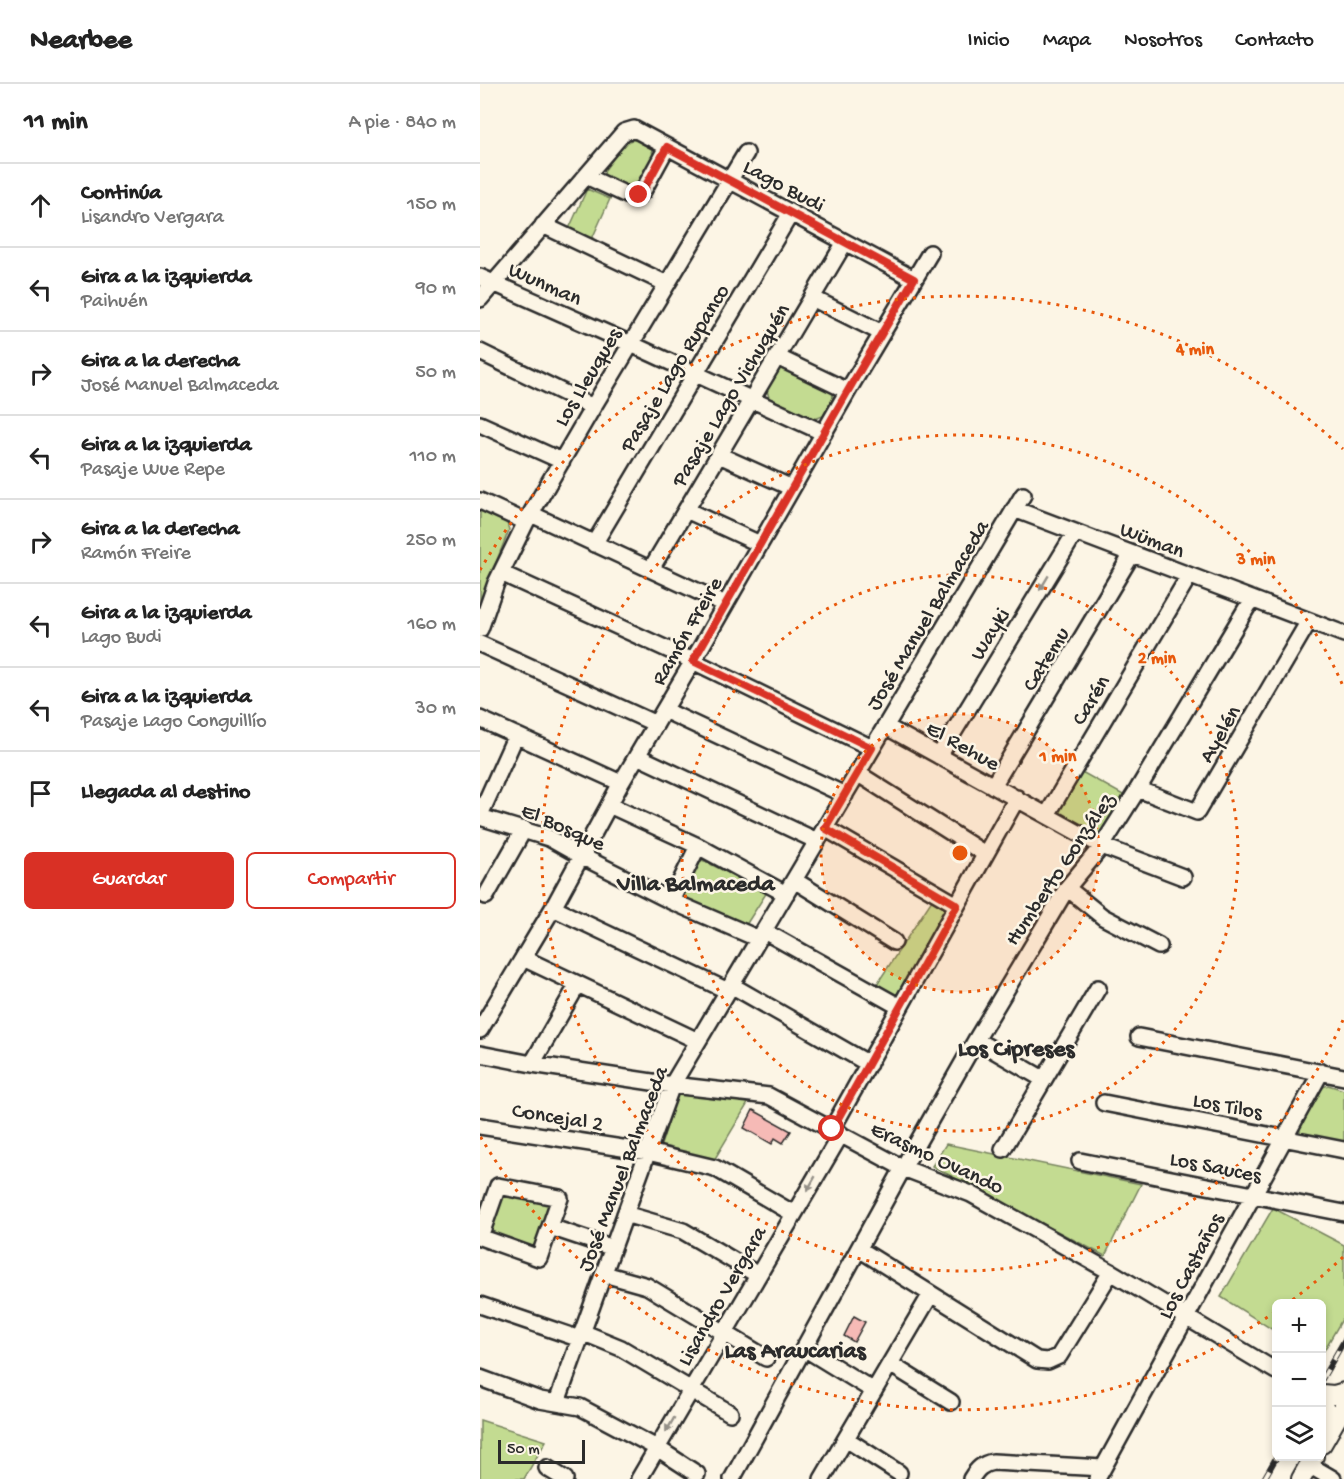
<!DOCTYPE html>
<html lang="es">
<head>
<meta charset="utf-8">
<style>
	body { margin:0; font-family:"Gochi Hand",sans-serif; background:#f2f2f2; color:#222 }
	.controls { position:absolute; right:18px; bottom:18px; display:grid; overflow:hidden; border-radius:9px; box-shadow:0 3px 9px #0003 }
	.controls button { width:54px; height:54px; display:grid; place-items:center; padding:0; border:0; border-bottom:2px solid #e0e0e0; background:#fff; color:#222; font:30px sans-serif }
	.scale { position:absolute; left:18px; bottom:15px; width:87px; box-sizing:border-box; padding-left:6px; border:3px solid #2b2b2b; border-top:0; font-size:16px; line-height:21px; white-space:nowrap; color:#2b2b2b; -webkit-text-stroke:4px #fcf5e5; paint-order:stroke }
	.stop { position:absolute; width:18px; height:18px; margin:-14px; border:4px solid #d93025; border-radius:50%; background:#fff }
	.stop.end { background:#d93025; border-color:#fff; box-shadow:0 2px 6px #0008 }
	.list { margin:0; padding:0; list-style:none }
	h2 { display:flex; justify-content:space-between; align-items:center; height:78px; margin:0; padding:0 24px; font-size:26px }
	h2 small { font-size:20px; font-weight:400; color:#767676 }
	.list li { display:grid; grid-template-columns:39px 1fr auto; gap:18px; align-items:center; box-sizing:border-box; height:84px; padding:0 24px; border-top:2px solid #e0e0e0 }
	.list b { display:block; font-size:22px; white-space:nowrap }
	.list p { margin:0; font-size:20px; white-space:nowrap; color:#767676 }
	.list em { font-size:20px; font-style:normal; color:#767676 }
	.actions { display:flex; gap:12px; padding:18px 24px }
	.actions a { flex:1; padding:14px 0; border:2px solid #d93025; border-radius:9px; text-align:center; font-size:21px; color:#d93025 }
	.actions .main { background:#d93025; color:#fff }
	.icon { flex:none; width:33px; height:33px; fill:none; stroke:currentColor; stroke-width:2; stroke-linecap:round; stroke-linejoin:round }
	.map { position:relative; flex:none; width:864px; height:1395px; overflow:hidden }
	header { display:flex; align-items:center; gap:36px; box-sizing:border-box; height:84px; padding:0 30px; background:#fff; border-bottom:2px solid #e0e0e0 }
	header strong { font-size:28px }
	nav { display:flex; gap:33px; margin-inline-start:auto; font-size:21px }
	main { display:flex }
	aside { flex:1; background:#fff }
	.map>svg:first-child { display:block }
	.green { fill:#c3db91; stroke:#77835e; stroke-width:1.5 }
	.building { fill:#f6bab6; stroke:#2b2b2b; stroke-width:1.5 }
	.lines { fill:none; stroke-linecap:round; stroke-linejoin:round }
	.minor-casing { stroke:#2b2b2b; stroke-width:20 }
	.major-casing { stroke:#2b2b2b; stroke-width:22 }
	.minor { stroke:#fcf5e5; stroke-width:15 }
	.major { stroke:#fcf5e5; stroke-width:18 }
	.rail-casing { stroke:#2b2b2b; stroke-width:6 }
	.rail { stroke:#fcf5e5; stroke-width:4; stroke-dasharray:11; stroke-linecap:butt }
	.oneway { fill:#949088 }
	.route { stroke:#d93025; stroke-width:8 }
	.ring { fill:none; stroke:#e8590c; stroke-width:3; stroke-dasharray:3 6 }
	.labels { text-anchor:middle; stroke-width:5; stroke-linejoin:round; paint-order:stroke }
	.street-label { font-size:22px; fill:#2b2b2b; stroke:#fcf5e5 }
	.neighbourhood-label { font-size:24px; font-weight:bold; fill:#2b2b2b; stroke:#fcf5e5 }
	.centre { fill:#e8590c; stroke:#fcf5e5; stroke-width:3 }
	.ring-label { font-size:18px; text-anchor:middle; font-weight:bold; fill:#e8590c; stroke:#fcf5e5; stroke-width:5; stroke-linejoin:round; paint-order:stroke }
</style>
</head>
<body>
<header>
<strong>Nearbee</strong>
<nav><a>Inicio</a><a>Mapa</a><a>Nosotros</a><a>Contacto</a></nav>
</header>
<main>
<aside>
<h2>11 min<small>A pie · 840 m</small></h2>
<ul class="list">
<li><svg class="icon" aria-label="ahead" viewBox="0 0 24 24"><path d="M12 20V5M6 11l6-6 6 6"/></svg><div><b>Continúa</b><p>Lisandro Vergara</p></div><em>150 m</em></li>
<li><svg class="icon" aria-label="left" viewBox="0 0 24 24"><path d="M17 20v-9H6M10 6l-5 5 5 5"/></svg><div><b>Gira a la izquierda</b><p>Paihuén</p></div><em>90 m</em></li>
<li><svg class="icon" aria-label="right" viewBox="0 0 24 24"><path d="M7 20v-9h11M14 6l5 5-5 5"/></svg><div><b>Gira a la derecha</b><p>José Manuel Balmaceda</p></div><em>50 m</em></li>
<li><svg class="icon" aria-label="left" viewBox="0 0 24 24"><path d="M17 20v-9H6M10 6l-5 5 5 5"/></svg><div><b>Gira a la izquierda</b><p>Pasaje Wue Repe</p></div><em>110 m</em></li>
<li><svg class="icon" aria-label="right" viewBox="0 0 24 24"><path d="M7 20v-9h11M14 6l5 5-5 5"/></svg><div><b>Gira a la derecha</b><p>Ramón Freire</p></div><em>250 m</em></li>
<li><svg class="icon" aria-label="left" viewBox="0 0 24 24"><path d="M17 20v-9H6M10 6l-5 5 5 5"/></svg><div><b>Gira a la izquierda</b><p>Lago Budi</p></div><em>160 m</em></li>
<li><svg class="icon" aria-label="left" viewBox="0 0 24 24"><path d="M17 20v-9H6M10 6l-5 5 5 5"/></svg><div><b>Gira a la izquierda</b><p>Pasaje Lago Conguillío</p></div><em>30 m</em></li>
<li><svg class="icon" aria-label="arrive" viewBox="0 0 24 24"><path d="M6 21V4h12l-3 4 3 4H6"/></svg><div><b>Llegada al destino</b></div></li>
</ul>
<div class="actions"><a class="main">Guardar</a><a>Compartir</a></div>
</aside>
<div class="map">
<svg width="864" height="1395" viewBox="0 0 864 1395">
	<rect width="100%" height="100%" fill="#fcf5e5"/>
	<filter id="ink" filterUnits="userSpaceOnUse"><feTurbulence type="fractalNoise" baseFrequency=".0167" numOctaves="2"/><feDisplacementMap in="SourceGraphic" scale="12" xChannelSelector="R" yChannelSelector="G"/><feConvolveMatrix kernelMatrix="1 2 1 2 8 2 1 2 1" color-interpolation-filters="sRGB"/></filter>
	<g filter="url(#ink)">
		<path class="green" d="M155,56L172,65L173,73L156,103L149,105L125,93L124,87L146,57Z
			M107,105L130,115L111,157L88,147Z
			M307,282L352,305L353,314L343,332L335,335L289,314L287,306L301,283Z
			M0,426L27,439L29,446L0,518Z
			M600,687L645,712L619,752L577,728Z
			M218,774L287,808L264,844L198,815Z
			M452,816L466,825L418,915L395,903Z
			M848,1001L864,1006V1058L821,1051L819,1043L843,1003Z
			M197,1010L270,1016L233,1078L180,1064Z
			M466,1060L661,1100L625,1172L452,1082Z
			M18,1102L79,1115L58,1173L1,1153Z
			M793,1124L864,1161V1232L842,1270V1220H796V1248L741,1213Z
			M0,1336L66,1357L44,1395H0Z"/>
		<path class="building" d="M273,1026L311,1047L303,1059L295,1054L292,1060L264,1044Z
			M374,1232L385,1238L374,1258L364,1252Z"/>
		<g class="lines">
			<g class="minor-casing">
				<path id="minor" d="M106,92L149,112L159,111L163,107L187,63
					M63,141L187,200
					M0,193L151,260L344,349
					M332,214L402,249
					M0,215L144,48L154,45L434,195
					M0,268L113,323
					M297,273L368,307
					M0,340L82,377
					M239,371L312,404
					M0,417L46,438
					M534,425L864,550
					M206,426L280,460
					M51,430L245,520
					M114,460L311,129
					M171,485L365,158
					M21,489L213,577L392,664
					M0,545L16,499L46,438L113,323L266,69
					M0,560L176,640
					M184,626L365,711
					M0,635L141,699
					M405,642L622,762L703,793
					M157,672L337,757
					M459,672L595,449
					M377,689L505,770
					M513,702L652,470
					M658,705L717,728L829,537
					M129,721L218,762L306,810
					M0,731L36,651
					M567,731L709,492
					M0,733L69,754L101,772L191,817L279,855
					M345,744L477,821
					M314,796L414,858
					M587,804L623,833L679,862
					M6,812L44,745
					M191,817L218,762
					M73,824L248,907
					M284,847L420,923
					M43,874L218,957
					M251,901L389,980
					M0,946L73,824L141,699L213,577L373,298L450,169
					M659,953L864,993
					M496,956L563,995
					M0,970L52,980L192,1001L289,1012L423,1084L491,1110L631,1188L796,1287
					M52,980L98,900
					M624,1019L864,1066
					M0,1042L168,1068L235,1084L314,1130
					M352,1045L537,714
					M523,1065L618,904
					M600,1077L864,1129
					M18,1102L80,1114L59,1174L0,1153Z
					M145,1130L203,1147L278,1191
					M70,1143L133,1164
					M379,1165L557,1276L568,1277L579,1272L631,1188
					M124,1190L167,1202L286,1274
					M0,1221L100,1255
					M102,1248L141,1264L250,1329
					M324,1264L394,1307
					M410,1280L471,1318
					M0,1294L60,1316L100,1323L177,1364L217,1390
					M77,1318L192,1001L543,411
					M366,1355L419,1389
					M829,1381L853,1395
					M67,1384L85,1395
					M159,1395L361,1050
					M252,1395L423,1084L496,956L587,804L622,762L658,705L772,515
					M342,1395L451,1210
					M491,1395C497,1385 502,1380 513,1378L623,1384
					M617,1395L841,988"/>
			</g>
			<g class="major-casing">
				<path id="major" d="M842,1310L854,1311L864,1308
					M842,1321L846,1327L851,1344
					M842,1360L864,1322
					M821,1395L834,1372"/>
			</g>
			<use href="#minor" class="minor"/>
			<use href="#major" class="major"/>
			<g class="rail-casing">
				<path id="rail" d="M842,1295L864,1257
					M784,1395L797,1372"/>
			</g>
			<use href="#rail" class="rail"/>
		</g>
		<defs><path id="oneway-solid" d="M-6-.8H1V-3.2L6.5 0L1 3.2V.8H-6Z" transform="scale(1.5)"/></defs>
		<g class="oneway">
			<use href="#oneway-solid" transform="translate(564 499) rotate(121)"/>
			<use href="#oneway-solid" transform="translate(331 1100) rotate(120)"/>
			<use href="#oneway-solid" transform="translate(190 1341) rotate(120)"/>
		</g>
	</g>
	<g class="lines" filter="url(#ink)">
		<path class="route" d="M159,111L163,107L187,63L434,195L373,298L213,577L392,664L345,744L477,821L352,1045"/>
	</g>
	<circle cx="480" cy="769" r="139" fill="#e8590c" fill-opacity=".12"/>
	<g class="ring">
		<circle cx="480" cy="769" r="139"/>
		<circle cx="480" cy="769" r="278"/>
		<path d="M863 936A418 418 0 1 1 863 602"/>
		<path d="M863 1173A557 557 0 0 1 811 1217M795 1228A557 557 0 0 1 0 1052M0 486A557 557 0 0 1 863 365"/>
	</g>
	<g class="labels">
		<g class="street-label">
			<text transform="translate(305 100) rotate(28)" y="8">Lago Budi</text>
			<text transform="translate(66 198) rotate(24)" y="8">Wunman</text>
			<text transform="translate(193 283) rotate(-59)" y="8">Pasaje Lago Rupanco</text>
			<text transform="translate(106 292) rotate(-59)" y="8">Los Lleuques</text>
			<text transform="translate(249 310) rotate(-59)" y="8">Pasaje Lago Vichuquén</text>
			<text transform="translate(673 454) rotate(21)" y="8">Wüman</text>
			<text transform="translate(446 530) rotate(-59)" y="8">José Manuel Balmaceda</text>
			<text transform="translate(205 546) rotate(-60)" y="8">Ramón Freire</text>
			<text transform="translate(508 549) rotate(-59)" y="8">Wayki</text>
			<text transform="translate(564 574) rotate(-59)" y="8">Catemu</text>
			<text transform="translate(609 615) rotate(-59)" y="8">Carén</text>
			<text transform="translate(738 649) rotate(-60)" y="8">Ayelén</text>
			<text transform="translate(484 660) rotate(29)" y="8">El Rehue</text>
			<text transform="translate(84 741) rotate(24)" y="8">El Bosque</text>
			<text transform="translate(578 784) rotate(-56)" y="8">Humberto González</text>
			<text transform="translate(748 1020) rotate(11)" y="8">Los Tilos</text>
			<text transform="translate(78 1031) rotate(9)" y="8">Concejal 2</text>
			<text transform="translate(458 1072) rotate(25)" y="8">Erasmo Ovando</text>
			<text transform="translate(736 1081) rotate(11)" y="8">Los Sauces</text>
			<text transform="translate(141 1084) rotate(-69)" y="8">José Manuel Balmaceda</text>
			<text transform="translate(709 1181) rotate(-62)" y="8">Los Castaños</text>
			<text transform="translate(240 1211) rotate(-60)" y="8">Lisandro Vergara</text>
		</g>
		<g class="neighbourhood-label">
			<text x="216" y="806">Villa Balmaceda</text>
			<text x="536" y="971">Los Cipreses</text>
			<text x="315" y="1273">Las Araucarias</text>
		</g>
	</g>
	<circle cx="480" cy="769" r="9" class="centre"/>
	<g class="ring-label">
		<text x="715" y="270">4 min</text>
		<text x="776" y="480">3 min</text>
		<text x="677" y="579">2 min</text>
		<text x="578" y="677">1 min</text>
	</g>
</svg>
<div class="controls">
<button>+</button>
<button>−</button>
<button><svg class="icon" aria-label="layers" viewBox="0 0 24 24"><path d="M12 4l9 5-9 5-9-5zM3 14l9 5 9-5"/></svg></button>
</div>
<div class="scale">50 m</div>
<div class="stop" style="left:352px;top:1045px"></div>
<div class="stop end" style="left:159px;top:111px"></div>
</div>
</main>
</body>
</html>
